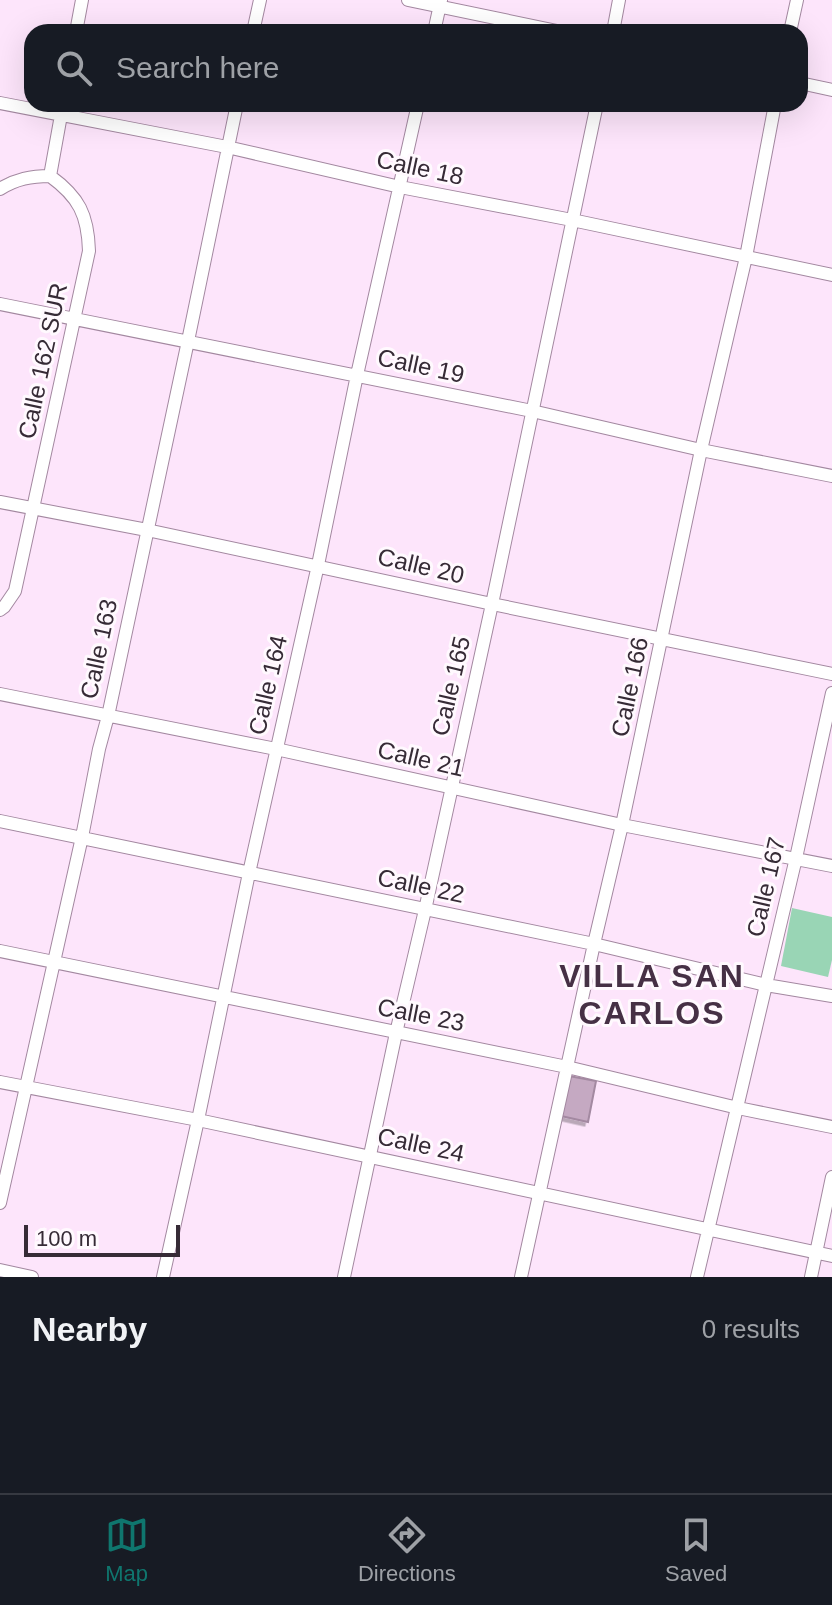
<!DOCTYPE html>
<html lang="en">
<head>
<meta charset="utf-8">
<style>
	body { margin:0; font-family:Helvetica,sans-serif; background:#20242c; color:#f1f3f6 }
	.scale { position:absolute; left:24px; bottom:20px; width:156px; box-sizing:border-box; padding-left:8px; border:4px solid #362b36; border-top:0; font-size:22px; line-height:28px; white-space:nowrap; color:#362b36; -webkit-text-stroke:6px #fff9fe; paint-order:stroke }
	.list { margin:0; padding:0; list-style:none }
	h2 { display:flex; justify-content:space-between; align-items:center; height:104px; margin:0; padding:0 32px; font-size:34px }
	h2 small { font-size:26px; font-weight:400; color:#9ea1a6 }
	.icon { flex:none; width:44px; height:44px; fill:none; stroke:currentColor; stroke-width:2; stroke-linecap:round; stroke-linejoin:round }
	.map { position:relative; flex:none; width:832px; height:1277px; overflow:hidden }
	.search { position:absolute; background:#171b24; box-shadow:0 8px 32px #0002; left:24px; right:24px; top:24px; height:88px; display:flex; align-items:center; gap:20px; box-sizing:border-box; padding:0 28px; border-radius:24px; color:#9ea1a6; font-size:30px }
	.sheet { height:216px; background:#171b24 }
	nav { display:flex; justify-content:space-around; align-items:center; box-sizing:border-box; height:112px; border-top:2px solid #363941; background:#171b24; font-size:22px; color:#9ea1a6 }
	nav a { display:grid; justify-items:center; gap:4px }
	nav .on { color:#0f766e }
	.map>svg:first-child { display:block }
	.green { fill:#99d5b5 }
	.building { fill:#c5a9c2; stroke:#a389a1; stroke-width:2; filter:url(#shadow) }
	.lines { fill:none; stroke-linecap:round; stroke-linejoin:round }
	.minor-casing { stroke:#a388a0; stroke-width:14 }
	.minor { stroke:#fff; stroke-width:12 }
	.labels { text-anchor:middle; stroke-width:6; stroke-linejoin:round; paint-order:stroke }
	.street-label { font-size:24px; fill:#362b36; stroke:#fff9fe }
	.district-label { font-size:32px; font-weight:bold; letter-spacing:2px; fill:#463045; stroke:#fff9fe }
</style>
</head>
<body>
<div class="map">
<svg width="832" height="1277" viewBox="0 0 832 1277">
	<defs>
		<filter id="shadow"><feDropShadow dx="-3.5" dy="3.5" stdDeviation="0" flood-color="#0004"/></filter>
	</defs>
	<rect width="100%" height="100%" fill="#fde5fb"/>
	<path class="green" d="M792,908L832,917V960L828,977L781,966Z"/>
	<path class="building" d="M569,1076L596,1081L588,1122L561,1116Z"/>
	<g class="lines">
		<g class="minor-casing">
			<path id="minor" d="M408,0L562,32
				M76,32L82,0
				M253,32L260,0
				M434,32L441,0
				M613,32L619,0
				M790,32L797,0
				M800,83L832,90
				M0,103L227,147L400,187L572,220L832,275
				M0,189C16,179 31,176 50,176L63,104
				M0,304L532,411L701,450L832,476
				M0,502L147,530L492,604L832,674
				M0,610L4,607L15,591L89,251C88,215 79,197 50,176
				M0,694L276,749L622,825L832,866
				M0,821L594,944L766,985L832,996
				M0,951L567,1067L738,1108L832,1127
				M0,1082L198,1120L832,1256
				M0,1203L82,837L99,749L108,716L188,341L237,104
				M0,1270L32,1277
				M163,1277L198,1120L249,873L318,565L357,375L418,104
				M344,1277L396,1033L425,910L492,604L597,104
				M521,1277L594,944L622,825L701,450L746,257L775,104
				M697,1277L796,858L832,693
				M811,1277L832,1177"/>
		</g>
		<use href="#minor" class="minor"/>
	</g>
	<g class="labels">
		<g class="street-label">
			<text transform="translate(420 168) rotate(12)" y="8">Calle 18</text>
			<text transform="translate(43 361) rotate(-78)" y="8">Calle 162 SUR</text>
			<text transform="translate(421 366) rotate(12)" y="8">Calle 19</text>
			<text transform="translate(421 566) rotate(13)" y="8">Calle 20</text>
			<text transform="translate(99 649) rotate(-78)" y="8">Calle 163</text>
			<text transform="translate(268 685) rotate(-77)" y="8">Calle 164</text>
			<text transform="translate(451 686) rotate(-77)" y="8">Calle 165</text>
			<text transform="translate(630 687) rotate(-78)" y="8">Calle 166</text>
			<text transform="translate(421 759) rotate(13)" y="8">Calle 21</text>
			<text transform="translate(421 886) rotate(12)" y="8">Calle 22</text>
			<text transform="translate(766 887) rotate(-77)" y="8">Calle 167</text>
			<text transform="translate(421 1015) rotate(11)" y="8">Calle 23</text>
			<text transform="translate(421 1145) rotate(12)" y="8">Calle 24</text>
		</g>
		<g class="district-label">
			<text x="652" y="987">VILLA SAN<tspan x="652" dy="37">CARLOS</tspan></text>
		</g>
	</g>
</svg>
<div class="scale">100 m</div>
<div class="search"><svg class="icon" aria-label="search" viewBox="0 0 24 24"><circle cx="10" cy="10" r="6"/><path d="M15 15l6 6"/></svg>Search here</div>
</div>
<section class="sheet">
<h2>Nearby<small>0 results</small></h2>
<ul class="list">
</ul>
</section>
<nav>
<a class="on"><svg class="icon" aria-label="map" viewBox="0 0 24 24"><path d="M3 6l6-2 6 2 6-2v14l-6 2-6-2-6 2zM9 4v14M15 6v14"/></svg>Map</a>
<a><svg class="icon" aria-label="directions" viewBox="0 0 24 24"><path d="M12 3l9 9-9 9-9-9zM9 14v-3h6M13 9l2 2-2 2"/></svg>Directions</a>
<a><svg class="icon" aria-label="saved" viewBox="0 0 24 24"><path d="M7 4h10v16l-5-4-5 4z"/></svg>Saved</a>
</nav>
</body>
</html>
